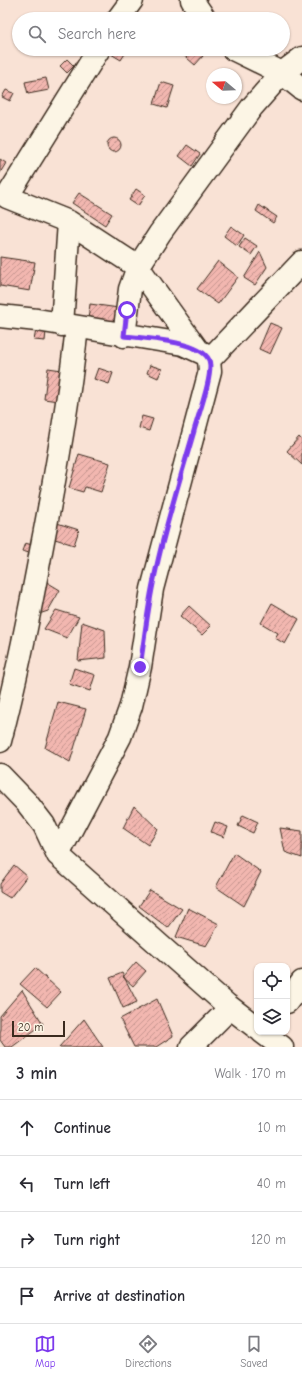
<!DOCTYPE html>
<html lang="en">
<head>
<meta charset="utf-8">
<style>
	body { margin:0; font-family:"Comic Neue",sans-serif; background:#f7f7f7; color:#2b2b33 }
	.controls { position:absolute; right:12px; bottom:12px; display:grid; overflow:hidden; border-radius:8px; box-shadow:0 1px 3px #0004 }
	.controls button { width:36px; height:36px; display:grid; place-items:center; padding:0; border:0; border-bottom:1px solid #e1e1e2; background:#fff; color:#2b2b33; font:20px sans-serif }
	.compass { position:absolute; left:206px; top:68px; width:36px; height:36px; border-radius:50%; background:#fff; box-shadow:0 1px 3px #0004; rotate:289deg }
	.scale { position:absolute; left:12px; bottom:10px; width:53px; box-sizing:border-box; padding-left:4px; border:2px solid #3b2a1e; border-top:0; font-size:11px; line-height:14px; white-space:nowrap; color:#3b2a1e; -webkit-text-stroke:3px #fcf5e5; paint-order:stroke }
	.stop { position:absolute; width:12px; height:12px; margin:-9px; border:3px solid #7c3aed; border-radius:50%; background:#fff }
	.stop.end { background:#7c3aed; border-color:#fff; box-shadow:0 1px 4px #0008 }
	.list { margin:0; padding:0; list-style:none }
	h2 { display:flex; justify-content:space-between; align-items:center; height:52px; margin:0; padding:0 16px; font-size:17px }
	h2 small { font-size:13px; font-weight:400; color:#7c7c81 }
	.list li { display:grid; grid-template-columns:26px 1fr auto; gap:12px; align-items:center; box-sizing:border-box; height:56px; padding:0 16px; border-top:1px solid #e1e1e2 }
	.list b { display:block; font-size:15px; white-space:nowrap }
	.list em { font-size:13px; font-style:normal; color:#7c7c81 }
	.icon { flex:none; width:22px; height:22px; fill:none; stroke:currentColor; stroke-width:2; stroke-linecap:round; stroke-linejoin:round }
	.map { position:relative; flex:none; width:302px; height:1047px; overflow:hidden }
	.search { position:absolute; background:#fff; box-shadow:0 1px 3px #0004; left:12px; right:12px; top:12px; height:44px; display:flex; align-items:center; gap:10px; box-sizing:border-box; padding:0 14px; border-radius:22px; color:#7c7c81; font-size:15px }
	.sheet { height:276px; background:#fff }
	nav { display:flex; justify-content:space-around; align-items:center; box-sizing:border-box; height:56px; border-top:1px solid #e1e1e2; background:#fff; font-size:11px; color:#7c7c81 }
	nav a { display:grid; justify-items:center; gap:2px }
	nav .on { color:#7c3aed }
	.map>svg:first-child { display:block }
	.building { fill:url(#building-hatch); stroke:#3b2a1e }
	.lines { fill:none; stroke-linecap:round; stroke-linejoin:round }
	.minor-casing { stroke:#3b2a1e; stroke-width:25 }
	.minor { stroke:#fcf5e5; stroke-width:22 }
	.route { stroke:#7c3aed; stroke-width:5 }
</style>
</head>
<body>
<div class="map">
<svg width="302" height="1047" viewBox="0 0 302 1047">
	<defs>
		<pattern id="building-hatch" width="6" height="6" patternUnits="userSpaceOnUse"><rect width="6" height="6" fill="#f2b7b0"/><path d="M-1 1l2-2M0 6l6-6M5 7l2-2" fill="none" stroke="#c5958f"/></pattern>
	</defs>
	<rect width="100%" height="100%" fill="#f9e2d5"/>
	<filter id="ink" filterUnits="userSpaceOnUse"><feTurbulence type="fractalNoise" baseFrequency=".025" numOctaves="2"/><feDisplacementMap in="SourceGraphic" scale="8" xChannelSelector="R" yChannelSelector="G"/><feConvolveMatrix kernelMatrix="1 2 1 2 8 2 1 2 1" color-interpolation-filters="sRGB"/></filter>
	<g filter="url(#ink)">
		<path class="building" d="M114,49H128L121,60L111,54Z
			M181,49H195L203,56L195,65L179,51Z
			M67,59L74,66L67,73L60,66Z
			M46,78L49,90L28,94L25,82Z
			M161,82L174,86L167,108L154,104Z
			M6,90L14,93L10,101L2,97Z
			M107 145a7 7 0 1 1 14 0a7 7 0 1 1-14 0Z
			M187,145L200,154L192,166L179,156Z
			M0,159L6,163L0,173Z
			M136,189L145,195L138,206L129,200Z
			M79,193L112,214L105,225L72,203Z
			M259,205L277,217L273,223L256,211Z
			M231,226L244,235L237,246L224,236Z
			M245,238L257,246L251,255L239,247Z
			M260,252L267,267L255,285L244,278Z
			M0,257L35,262L30,291L0,286Z
			M218,261L238,277L218,304L197,289Z
			M90,304L119,308L117,323L88,319Z
			M270,323L282,328L270,354L259,349Z
			M36,330L46,331L45,341L34,340Z
			M150,365L162,369L158,378L147,373Z
			M48,368L62,370L58,401L44,399Z
			M98,368L113,373L109,384L94,379Z
			M142,416L153,419L149,431L139,428Z
			M299,437L302,440V465L287,451Z
			M79,454L110,463L101,492L85,487L83,492L69,488Z
			M57,523L79,530L74,545L52,538Z
			M25,543L36,546L33,554L22,551Z
			M45,581L60,590L48,611L39,614Z
			M272,603L299,619L285,644L275,638L278,633L261,623Z
			M189,606L211,626L202,635L180,616Z
			M56,610L79,617L67,638L44,629Z
			M82,622L105,630L106,658L78,661Z
			M74,668L95,675L90,691L69,684Z
			M58,702L86,709L70,762L45,748Z
			M134,806L158,829L148,845L123,828Z
			M243,815L258,822L253,833L238,826Z
			M215,822L228,827L224,837L211,832Z
			M280,828L302,831V858L285,852Z
			M234,853L261,872L244,906L216,887Z
			M14,865L27,876L10,898L0,892V884Z
			M150,890L182,909L168,928L139,906Z
			M188,908L219,924L206,946L176,937Z
			M136,962L146,971L133,986L123,977Z
			M35,968L61,992L47,1007L20,984Z
			M122,973L137,1002L123,1008L110,978Z
			M22,990L43,1024L12,1047H5L0,1040V1016Z
			M157,999L173,1036L156,1047H134L120,1019Z
			M84,1019L103,1047H59Z"/>
		<g class="lines">
			<g class="minor-casing">
				<path id="minor" d="M192,0L205,19
					M118,19L132,0
					M99,49L7,197L69,222L138,267L197,349
					M233,49L282,73L302,89
					M0,316L37,320L183,344L205,354L209,360L210,371L152,589L140,667L131,706L120,737L58,855
					M62,325L69,222
					M124,336L130,289L138,267L160,233L252,107L282,73L302,58
					M209,360L302,262
					M0,741C17,676 30,611 42,546C56,473 69,401 77,327
					M0,775L27,803L44,825L58,855L227,1005L257,1028
					M287,1002L302,982
					M262,1032L282,1047
					M191,1047L230,1008"/>
			</g>
			<use href="#minor" class="minor"/>
		</g>
	</g>
	<g class="lines" filter="url(#ink)">
		<path class="route" d="M127,310L124,336C142,338 201,341 209,360C214,373 198,416 194,431C179,483 162,536 152,589C147,615 144,641 140,667"/>
	</g>
</svg>
<div class="controls">
<button><svg class="icon" aria-label="locate" viewBox="0 0 24 24"><circle cx="12" cy="12" r="6"/><path d="M12 2v4M12 18v4M2 12h4M18 12h4"/></svg></button>
<button><svg class="icon" aria-label="layers" viewBox="0 0 24 24"><path d="M12 4l9 5-9 5-9-5zM3 14l9 5 9-5"/></svg></button>
</div>
<svg class="compass" viewBox="-18 -18 36 36"><path d="M0-13l5 13h-10z" fill="#e53935"/><path d="M0 13l5-13h-10z" fill="#7c7c81"/></svg>
<div class="scale">20 m</div>
<div class="stop" style="left:127px;top:310px"></div>
<div class="stop end" style="left:140px;top:667px"></div>
<div class="search"><svg class="icon" aria-label="search" viewBox="0 0 24 24"><circle cx="10" cy="10" r="6"/><path d="M15 15l6 6"/></svg>Search here</div>
</div>
<section class="sheet">
<h2>3 min<small>Walk · 170 m</small></h2>
<ul class="list">
<li><svg class="icon" aria-label="ahead" viewBox="0 0 24 24"><path d="M12 20V5M6 11l6-6 6 6"/></svg><div><b>Continue</b></div><em>10 m</em></li>
<li><svg class="icon" aria-label="left" viewBox="0 0 24 24"><path d="M17 20v-9H6M10 6l-5 5 5 5"/></svg><div><b>Turn left</b></div><em>40 m</em></li>
<li><svg class="icon" aria-label="right" viewBox="0 0 24 24"><path d="M7 20v-9h11M14 6l5 5-5 5"/></svg><div><b>Turn right</b></div><em>120 m</em></li>
<li><svg class="icon" aria-label="arrive" viewBox="0 0 24 24"><path d="M6 21V4h12l-3 4 3 4H6"/></svg><div><b>Arrive at destination</b></div></li>
</ul>
</section>
<nav>
<a class="on"><svg class="icon" aria-label="map" viewBox="0 0 24 24"><path d="M3 6l6-2 6 2 6-2v14l-6 2-6-2-6 2zM9 4v14M15 6v14"/></svg>Map</a>
<a><svg class="icon" aria-label="directions" viewBox="0 0 24 24"><path d="M12 3l9 9-9 9-9-9zM9 14v-3h6M13 9l2 2-2 2"/></svg>Directions</a>
<a><svg class="icon" aria-label="saved" viewBox="0 0 24 24"><path d="M7 4h10v16l-5-4-5 4z"/></svg>Saved</a>
</nav>
</body>
</html>
